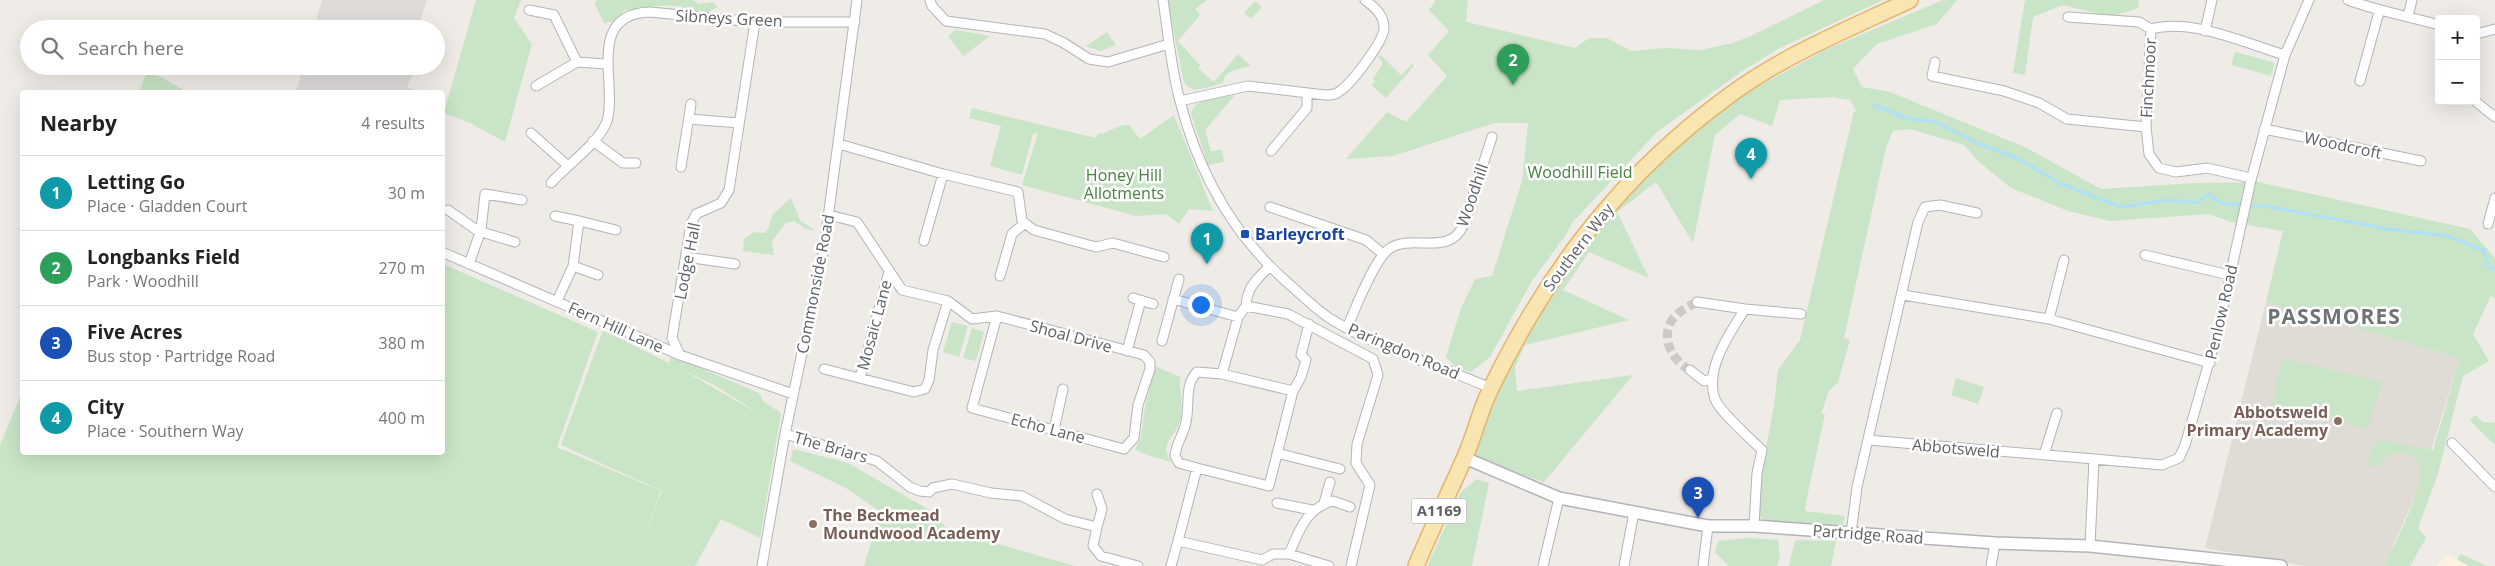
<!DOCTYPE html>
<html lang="en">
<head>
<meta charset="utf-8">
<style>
	body { margin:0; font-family:"Open Sans",sans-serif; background:#f2f2f2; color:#222 }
	.controls { position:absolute; right:15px; top:15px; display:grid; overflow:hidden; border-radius:5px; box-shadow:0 5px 20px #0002 }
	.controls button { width:45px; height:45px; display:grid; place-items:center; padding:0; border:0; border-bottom:1px solid #e0e0e0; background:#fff; color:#222; font:25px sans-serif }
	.you { position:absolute; left:1200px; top:304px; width:18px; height:18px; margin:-12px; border:4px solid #fff; border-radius:50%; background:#1a73e8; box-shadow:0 0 0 8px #1a73e833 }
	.badge { display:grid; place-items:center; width:32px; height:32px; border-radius:50%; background:#2563eb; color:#fff; font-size:16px; font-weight:700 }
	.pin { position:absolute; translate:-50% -41px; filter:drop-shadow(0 1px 2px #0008) }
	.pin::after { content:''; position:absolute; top:26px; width:18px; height:15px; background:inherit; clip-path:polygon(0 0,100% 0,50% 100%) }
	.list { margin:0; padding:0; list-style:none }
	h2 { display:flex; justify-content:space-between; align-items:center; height:65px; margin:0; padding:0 20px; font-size:21px }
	h2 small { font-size:16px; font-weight:400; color:#767676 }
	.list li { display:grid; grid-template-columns:32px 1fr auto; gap:15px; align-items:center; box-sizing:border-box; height:75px; padding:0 20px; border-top:1px solid #e0e0e0 }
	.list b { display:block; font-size:19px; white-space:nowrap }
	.list p { margin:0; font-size:16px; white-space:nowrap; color:#767676 }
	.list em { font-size:16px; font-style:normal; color:#767676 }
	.icon { flex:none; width:28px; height:28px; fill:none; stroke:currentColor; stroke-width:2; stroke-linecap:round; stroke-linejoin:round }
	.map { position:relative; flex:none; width:2495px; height:566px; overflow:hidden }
	.search { position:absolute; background:#fff; box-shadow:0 5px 20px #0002; left:20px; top:20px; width:425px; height:55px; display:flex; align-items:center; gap:12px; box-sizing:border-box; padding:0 18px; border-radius:28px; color:#767676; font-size:19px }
	.panel { position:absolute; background:#fff; box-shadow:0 5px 20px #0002; left:20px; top:90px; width:425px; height:365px; border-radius:5px }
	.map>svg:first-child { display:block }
	.commercial { fill:#fbf2df }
	.industrial { fill:#dedbd9 }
	.education { fill:#dfdbd5 }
	.green { fill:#c9e4c6; fill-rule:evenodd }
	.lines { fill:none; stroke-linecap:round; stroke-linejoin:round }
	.stream { stroke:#aee0f8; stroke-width:3 }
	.minor-tunnel { stroke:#cbcac6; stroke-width:9; stroke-dasharray:9 4.5; stroke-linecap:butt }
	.minor-casing { stroke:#b2b4b7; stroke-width:11 }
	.tertiary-casing { stroke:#b2b4b7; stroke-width:14 }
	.primary-casing { stroke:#e6b469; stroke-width:18 }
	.minor { stroke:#fff; stroke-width:9 }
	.tertiary { stroke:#fff; stroke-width:11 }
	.primary { stroke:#f8e5b2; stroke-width:15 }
	.transit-dot { fill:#1a4fb4; stroke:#fff; stroke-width:2 }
	.education-dot { fill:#8d6e63; stroke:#fff; stroke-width:2 }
	.labels { text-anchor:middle; stroke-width:5; stroke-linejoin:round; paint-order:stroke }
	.shield { fill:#fff; stroke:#8e9193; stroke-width:1 }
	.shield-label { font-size:15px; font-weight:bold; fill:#5e6265 }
	.street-label { font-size:16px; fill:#5e6265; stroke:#fff }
	.park-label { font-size:16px; fill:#43853e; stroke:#fff }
	.transit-label { font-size:16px; font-weight:bold; fill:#164399; stroke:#fff; text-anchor:start }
	.education-label { font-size:16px; font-weight:bold; fill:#785e54; stroke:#fff; text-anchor:end }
	.district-label { font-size:21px; font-weight:bold; letter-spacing:1px; fill:#6f7477; stroke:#fff }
</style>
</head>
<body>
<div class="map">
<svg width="2495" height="566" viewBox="0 0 2495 566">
	<rect width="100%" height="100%" fill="#efece7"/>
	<path class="commercial" d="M2447,555L2457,559L2468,566H2436Z"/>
	<path class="industrial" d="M322,0H427L417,29H314Z
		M303,66H417L407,87L419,92H296Z"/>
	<path class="education" d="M2266,302L2460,358L2420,485L2384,566H2305L2205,548Z"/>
	<path class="green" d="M476,0H521L514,18L532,44L505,142L472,124L444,113Z
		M596,0H693L699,4L713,2L718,7C684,25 699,8 675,6C659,4 640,9 624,10L616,21L604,23L595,4Z
		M1167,0H1207L1195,9L1200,15L1178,41L1200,65L1198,68L1214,82L1238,54L1251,66C1240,69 1225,69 1223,83C1210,86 1192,96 1184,82Z
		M1436,0H1468L1466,21L1467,22L1575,48L1589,38H1607L1631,51L1665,48L1700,50L1733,43L1751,36L1824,0H1883L1778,49L1741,72L1657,132L1572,223L1565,236L1532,281L1490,357L1471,372L1455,367L1446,357L1461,308L1475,279L1492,276L1522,181L1528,123H1494L1393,156L1346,159L1387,112L1406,122L1447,76L1428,55L1449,31L1429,10Z
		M1943,0H1957L1937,24L1877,44L1853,69L1862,87L1890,92L2027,148L2101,189L2194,183L2258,182L2470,229L2495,258V298L2491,296L2473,334L2489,361L2463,376L2437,477L2418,528L2426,538L2410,566H2384C2392,548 2441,462 2409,455C2399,453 2391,454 2383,459L2380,466H2370L2367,462L2372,446L2380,440L2433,450L2460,358L2266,302L2283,231L2231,222L2209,214L2110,221L2068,211L2011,188L1978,161L1964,145L1910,129L1893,131L1886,147L1844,338L1850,340L1838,382L1829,391L1822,411L1821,414H1825L1807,497L1805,511L1845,516L1842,526L1763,521L1757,510L1762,470L1774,405L1778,370L1800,340L1854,111L1857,112L1850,100L1832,97L1780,100L1772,126L1740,114L1715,135L1693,243L1656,182L1617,212L1649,278L1589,252L1563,290L1629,320L1525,345L1515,367L1517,391L1633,375L1544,482L1475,459L1474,454L1486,400L1544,302L1600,220L1670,148L1735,99L1827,49Z
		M2025,0H2139L2138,8L2111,17L2063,5L2033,17L2025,75L2013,73Z
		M1255,1L1262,7L1251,19L1244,13Z
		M956,30L990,36L963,56L948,36Z
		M1107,32L1116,45L1100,51L1086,46Z
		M2235,52L2272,62L2274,65L2271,76L2231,65Z
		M1377,55L1383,57L1401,75L1412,64L1414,66L1386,98L1371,85L1375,81L1373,79L1383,63Z
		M147,72L163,78L187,92H139Z
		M1235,95L1205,130L1211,151L1222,150L1224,162L1208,165L1191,114C1194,97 1220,98 1235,95Z
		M972,108L1096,138L1098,134C1110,134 1117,123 1129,125L1140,139L1174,115L1213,211L1189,209L1179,224L1166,214L1136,216L1022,185L1038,133L1033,134L1022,175L990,166L1001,126L969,118Z
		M791,198L800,220L815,231L806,229L794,221L786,223L772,241L774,255L743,251L744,239L754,232L765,233L769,227L772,215Z
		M443,264L598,332L557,447L661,491L638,551L662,491L561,445L603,330L669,363L672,356L759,393L763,401L781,413L760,538L721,519L695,566H0V445L22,392V452H442ZM681,369L716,386L761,415Z
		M952,322L968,326L959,357L943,352Z
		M972,328L984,332L976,361L963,358Z
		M2283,358L2382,382L2368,429L2272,404Z
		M1155,366L1180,377C1180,388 1183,411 1180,421C1174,439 1158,443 1172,463C1159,457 1145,456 1135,449L1141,438L1145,407Z
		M1956,378L1984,387L1978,404L1951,395Z
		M2475,415L2483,422L2495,423V445L2470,421Z
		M793,449L848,463L928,509L949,530L1075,566H864L881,512L846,488L790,461Z
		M1477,479L1489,483L1472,566H1427L1461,492Z
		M1750,538L1778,540L1780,556L1777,566H1729L1715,552L1718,541Z
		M1795,540L1836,541L1831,566H1789Z
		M2461,554L2487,566H2468L2457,559Z"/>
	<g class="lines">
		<path class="stream" d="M1874,105L1906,118L1936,122L1977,143L2019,159L2057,182L2121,207L2168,200L2198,203L2208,194L2220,203L2271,207L2388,229L2448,236L2483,250L2489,268H2495"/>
		<path class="minor-tunnel" d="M1690,370C1673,361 1660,339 1672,320C1678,311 1688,307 1697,302"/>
		<g class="minor-casing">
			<path id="minor" d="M930,0L932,6L946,21L1045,34L1064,43L1089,59L1108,62L1169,44
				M1163,0C1168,33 1171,68 1180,101C1198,171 1233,235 1288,283C1303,296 1317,311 1334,321C1383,350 1439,365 1490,388
				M2348,0C2378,11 2408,16 2439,25
				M529,10L554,15L577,62L606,64
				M2408,16L2412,0
				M2068,17L2139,22L2151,29
				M2205,31L2212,0
				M2476,34L2495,29
				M1935,62L1932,76L2004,91L2039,103L2067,119L2146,127
				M2360,81L2379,12
				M536,86L577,62
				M1180,101L1248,86L1325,95C1331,95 1336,95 1340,91C1351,84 1384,41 1384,28C1384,14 1374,7 1365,0
				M2475,101L2495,117
				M689,119L739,123
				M2264,129L2421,161
				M531,133L567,165
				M593,141L623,163H636
				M839,144L943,174L1018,192L1022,221L1034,230L1096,247L1113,243L1164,257
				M1271,151L1307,108V93
				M681,167L691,104
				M2251,178L2207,168L2176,172L2159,168L2149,154L2146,127L2151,29C2193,18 2244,43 2285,55
				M551,183C566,166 600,142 607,121C618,84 585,14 650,12L755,22H855
				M1270,207L1366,240L1383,254
				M448,210L478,231L515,242
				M829,215L857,222L902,290L948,301
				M555,216L579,221L573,266L557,301
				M579,221L616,230
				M2488,224L2495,198
				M924,241L943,174
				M442,252L680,355L793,394
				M2145,255L2229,275
				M686,257L735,264
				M469,264L481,230L485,194L522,200
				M573,266L598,275
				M1269,267C1257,279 1247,287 1246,306L1288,314L1373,359L1378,375L1357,444L1356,463L1370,485L1351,566
				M1000,276L1012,234L1025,223
				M1903,295L2049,319L2210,363
				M1133,298L1153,304
				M1173,299L1238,317
				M1697,302L1745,309
				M2049,319L2064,260
				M1347,328C1355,309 1374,260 1389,249C1411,233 1449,257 1463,226L1492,137
				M1162,341L1179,279
				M1127,351L1141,300
				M680,355L672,338L691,224L696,214L721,203L729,190L755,22
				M824,369L914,392L925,389L929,380L933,350L948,301L972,319L997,316L972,408L1124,449L1134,438L1138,405L1150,369V362L1144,355L997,316
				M1690,370L1704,381L1713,379
				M860,378L889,272
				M1293,391L1301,377L1306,360L1301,355L1309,324
				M1054,430L1063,389
				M785,434L877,461L910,487L920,491L929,492L933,488L952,484L991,493L1022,496L1065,519L1097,527L1093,546L1101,556L1138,566
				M1868,440L2094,459
				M2452,443L2495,487
				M1277,453L1340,469
				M2044,455L2057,413
				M1197,468L1179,463L1175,456C1176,443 1184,434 1186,422C1190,404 1184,385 1197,372L1222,374
				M1097,494L1102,509L1097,527
				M1277,503L1312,510
				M1324,503L1330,482
				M1754,526L1757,473L1762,450C1751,439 1719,411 1715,399C1704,369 1730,333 1745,309L1801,314
				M1851,533L1857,487L1918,222L1925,207L1940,205L1977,213
				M1178,541L1197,468L1269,486L1293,391L1222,374L1238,317L1246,306
				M2090,546L2094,459L2162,465L2179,458L2185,445L2218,331L2251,180L2285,55L2309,0
				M1289,554L1329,566
				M762,566L785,434L824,248L857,0
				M1171,566L1178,541L1262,560L1273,554H1289C1299,531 1306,508 1333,501L1350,507
				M1543,566L1559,498
				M1624,566L1634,512
				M1703,566L1708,526
				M1991,566L1995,543"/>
		</g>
		<g class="tertiary-casing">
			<path id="tertiary" d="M1465,458L1559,498L1708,526H1754L1995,543L2090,546L2281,566"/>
		</g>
		<g class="primary-casing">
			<path id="primary" d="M1416,566C1431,530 1448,495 1464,459C1475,435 1480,409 1492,386C1549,269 1624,172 1730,95C1784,55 1849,29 1910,0"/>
		</g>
		<use href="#minor" class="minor"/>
		<use href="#tertiary" class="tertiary"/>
		<use href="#primary" class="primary"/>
	</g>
	<rect class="transit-dot" x="1240" y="229" width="10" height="10" rx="2.5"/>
	<g class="education-dot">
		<circle cx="2338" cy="421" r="5"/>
		<circle cx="813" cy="524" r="5"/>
	</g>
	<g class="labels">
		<rect class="shield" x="1411.5" y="498.5" width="55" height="25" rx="4"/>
		<g class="shield-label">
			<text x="1439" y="516">A1169</text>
		</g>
		<g class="street-label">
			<text transform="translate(729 18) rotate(3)" y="6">Sibneys Green</text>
			<text transform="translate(2148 78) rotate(-87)" y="6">Finchmoor</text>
			<text transform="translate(2343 145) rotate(12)" y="6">Woodcroft</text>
			<text transform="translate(1472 195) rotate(-71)" y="6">Woodhill</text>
			<text transform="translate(1578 247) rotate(-53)" y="6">Southern Way</text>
			<text transform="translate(687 261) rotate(-79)" y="6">Lodge Hall</text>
			<text transform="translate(815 284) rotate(-79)" y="6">Commonside Road</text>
			<text transform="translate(2221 312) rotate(-77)" y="6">Penlow Road</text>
			<text transform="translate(874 325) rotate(-75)" y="6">Mosaic Lane</text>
			<text transform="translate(616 327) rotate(24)" y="6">Fern Hill Lane</text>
			<text transform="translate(1071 336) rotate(15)" y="6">Shoal Drive</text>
			<text transform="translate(1404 351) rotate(23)" y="6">Paringdon Road</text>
			<text transform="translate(1048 428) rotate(15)" y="6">Echo Lane</text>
			<text transform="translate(831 447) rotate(16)" y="6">The Briars</text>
			<text transform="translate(1956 448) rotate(5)" y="6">Abbotsweld</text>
			<text transform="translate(1868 534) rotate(4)" y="6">Partridge Road</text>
		</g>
		<g class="park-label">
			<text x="1580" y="178">Woodhill Field</text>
			<text x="1124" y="181">Honey Hill<tspan x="1124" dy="18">Allotments</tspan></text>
		</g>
		<g class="transit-label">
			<text x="1255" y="240">Barleycroft</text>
		</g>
		<g class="education-label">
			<text x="2328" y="418">Abbotsweld<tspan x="2328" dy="18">Primary Academy</tspan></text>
			<text x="823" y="521" text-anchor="start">The Beckmead<tspan x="823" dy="18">Moundwood Academy</tspan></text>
		</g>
		<g class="district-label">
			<text x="2334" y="324">PASSMORES</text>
		</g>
	</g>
</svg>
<div class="controls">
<button>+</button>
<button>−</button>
</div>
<div class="you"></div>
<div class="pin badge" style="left:1207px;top:264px;background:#0f9aa8">1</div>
<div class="pin badge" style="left:1513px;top:85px;background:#2e9e5b">2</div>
<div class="pin badge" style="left:1698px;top:518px;background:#1a4fb4">3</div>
<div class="pin badge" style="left:1751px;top:179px;background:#0f9aa8">4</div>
<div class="search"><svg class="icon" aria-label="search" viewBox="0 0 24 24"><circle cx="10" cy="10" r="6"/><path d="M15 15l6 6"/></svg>Search here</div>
<section class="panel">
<h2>Nearby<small>4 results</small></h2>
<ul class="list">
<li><span class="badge" style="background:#0f9aa8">1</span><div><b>Letting Go</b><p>Place · Gladden Court</p></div><em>30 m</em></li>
<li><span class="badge" style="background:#2e9e5b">2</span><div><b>Longbanks Field</b><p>Park · Woodhill</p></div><em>270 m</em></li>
<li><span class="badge" style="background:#1a4fb4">3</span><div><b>Five Acres</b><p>Bus stop · Partridge Road</p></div><em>380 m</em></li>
<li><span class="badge" style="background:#0f9aa8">4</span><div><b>City</b><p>Place · Southern Way</p></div><em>400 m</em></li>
</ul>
</section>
</div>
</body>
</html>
